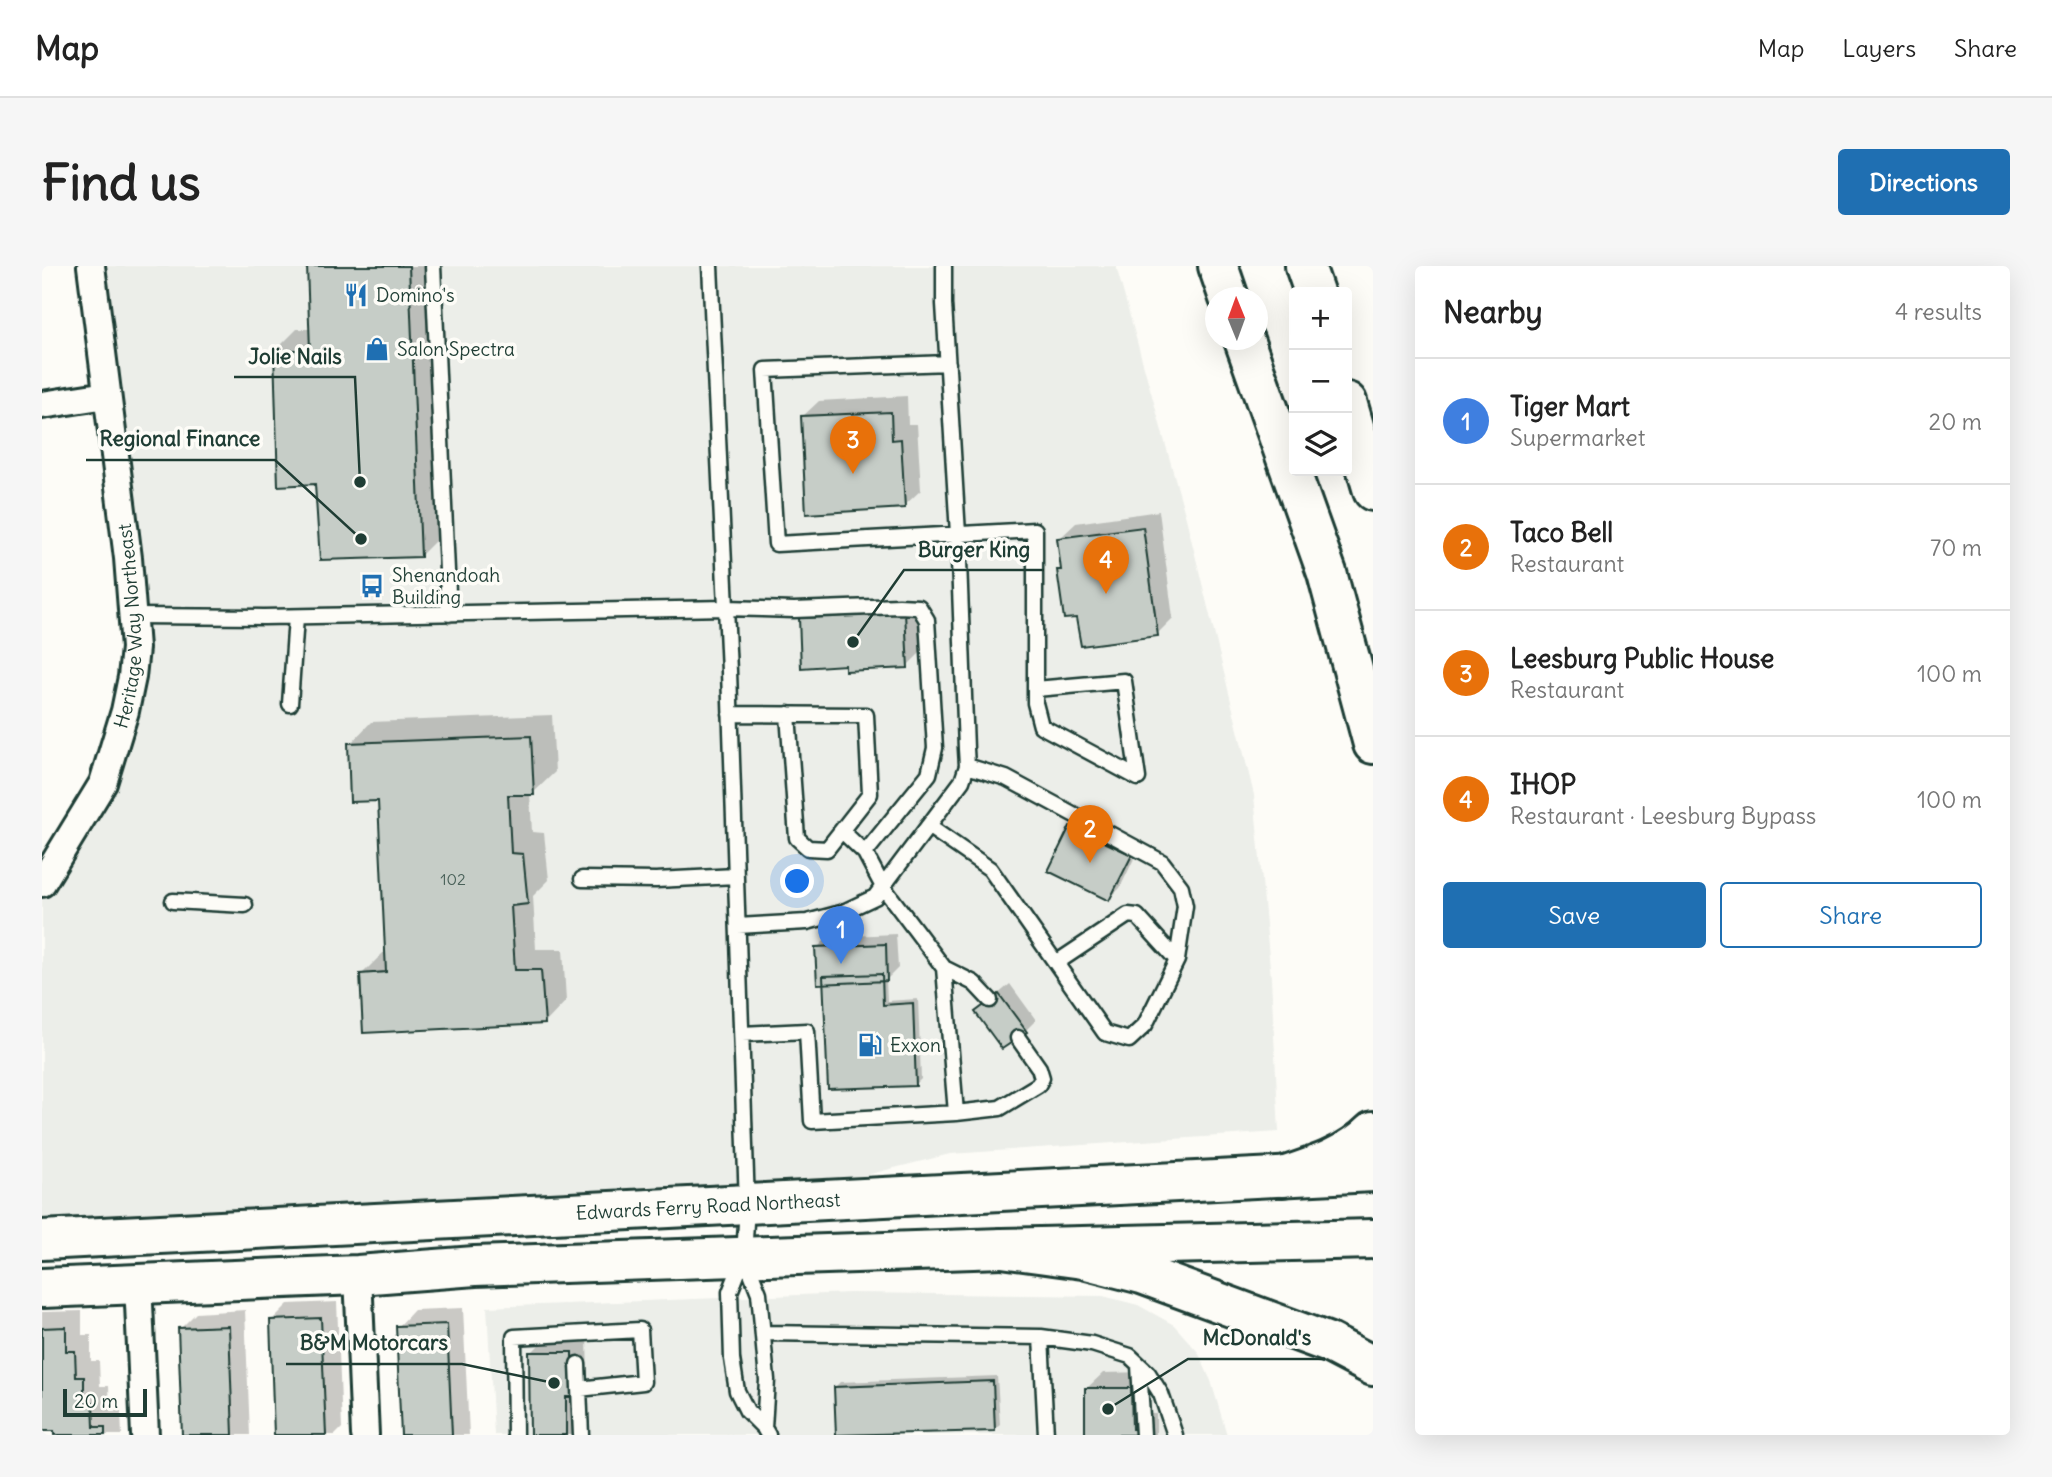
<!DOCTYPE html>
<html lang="en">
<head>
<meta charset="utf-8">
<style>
	body { margin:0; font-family:Delius,sans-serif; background:#f6f6f6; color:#222 }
	.controls { position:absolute; right:21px; top:21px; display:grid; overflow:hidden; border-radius:7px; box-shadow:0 7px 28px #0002 }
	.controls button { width:63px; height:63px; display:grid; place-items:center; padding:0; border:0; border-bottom:2px solid #e0e0e0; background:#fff; color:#222; font:35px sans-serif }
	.compass { position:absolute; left:1163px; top:21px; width:63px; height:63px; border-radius:50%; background:#fff; box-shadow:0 7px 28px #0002; rotate:359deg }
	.scale { position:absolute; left:21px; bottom:18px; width:84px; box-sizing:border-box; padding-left:7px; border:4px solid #1f3d34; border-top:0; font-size:19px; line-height:24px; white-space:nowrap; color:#1f3d34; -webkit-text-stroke:5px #fdfcf7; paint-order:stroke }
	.you { position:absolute; left:756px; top:616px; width:24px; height:24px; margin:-18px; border:5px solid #fff; border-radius:50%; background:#1a73e8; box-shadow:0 0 0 10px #1a73e833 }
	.badge { display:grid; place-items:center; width:46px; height:46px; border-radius:50%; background:#1f6fb2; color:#fff; font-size:23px; font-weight:700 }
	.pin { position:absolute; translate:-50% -58px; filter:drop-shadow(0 2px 4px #0008) }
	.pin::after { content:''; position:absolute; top:37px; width:24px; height:21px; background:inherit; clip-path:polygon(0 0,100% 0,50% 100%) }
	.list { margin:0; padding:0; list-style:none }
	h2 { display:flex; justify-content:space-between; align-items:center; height:91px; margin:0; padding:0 28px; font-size:30px }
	h2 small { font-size:23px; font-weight:400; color:#767676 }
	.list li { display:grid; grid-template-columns:46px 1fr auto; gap:21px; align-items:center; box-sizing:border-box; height:126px; padding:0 28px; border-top:2px solid #e0e0e0 }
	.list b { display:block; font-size:26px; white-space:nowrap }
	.list p { margin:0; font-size:23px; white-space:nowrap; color:#767676 }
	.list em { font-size:23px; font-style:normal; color:#767676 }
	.actions { display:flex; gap:14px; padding:21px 28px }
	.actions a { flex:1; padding:16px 0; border:2px solid #1f6fb2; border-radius:7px; text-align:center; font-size:24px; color:#1f6fb2 }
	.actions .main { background:#1f6fb2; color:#fff }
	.icon { flex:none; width:38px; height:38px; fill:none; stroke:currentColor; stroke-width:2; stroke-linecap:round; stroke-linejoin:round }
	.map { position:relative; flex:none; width:1331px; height:1169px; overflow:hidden; border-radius:7px }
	header { display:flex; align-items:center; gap:42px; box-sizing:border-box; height:98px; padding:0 35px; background:#fff; border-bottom:2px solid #e0e0e0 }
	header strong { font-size:33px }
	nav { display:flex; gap:38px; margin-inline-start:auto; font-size:24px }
	.intro { display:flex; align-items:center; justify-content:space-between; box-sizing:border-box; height:168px; padding:0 42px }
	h1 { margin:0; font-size:49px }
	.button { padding:18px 32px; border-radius:7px; background:#1f6fb2; color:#fff; font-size:24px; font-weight:700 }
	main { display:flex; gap:42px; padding:0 42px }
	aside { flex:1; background:#fff; border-radius:7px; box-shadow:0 7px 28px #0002 }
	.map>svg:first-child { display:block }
	.built { fill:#eceee9 }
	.shadow { fill:#0003 }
	.building { fill:#c6cdc7; stroke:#1f3d34; stroke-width:2 }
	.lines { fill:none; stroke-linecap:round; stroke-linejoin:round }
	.lane-casing { stroke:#1f3d34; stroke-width:19 }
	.street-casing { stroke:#1f3d34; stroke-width:32 }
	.secondary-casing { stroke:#1f3d34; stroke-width:44 }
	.highway-casing { stroke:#1f3d34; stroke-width:44 }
	.lane { stroke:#fdfcf7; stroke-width:14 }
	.street { stroke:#fdfcf7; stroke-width:26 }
	.secondary { stroke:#fdfcf7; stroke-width:38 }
	.highway { stroke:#fdfcf7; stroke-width:38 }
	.labels { text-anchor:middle; stroke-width:7; stroke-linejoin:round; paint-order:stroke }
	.number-label { font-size:16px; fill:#496159 }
	.poi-label { font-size:19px; fill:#1f3d34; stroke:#fdfcf7; text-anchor:start }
	.street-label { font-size:19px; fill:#1f3d34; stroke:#fdfcf7 }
	.leader { fill:none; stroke:#1f3d34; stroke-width:2.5 }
	.callout-dot { fill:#1f3d34; stroke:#fdfcf7; stroke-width:2.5 }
	.callout-label { font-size:21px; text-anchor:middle; font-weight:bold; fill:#1f3d34; stroke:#fdfcf7; stroke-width:7; stroke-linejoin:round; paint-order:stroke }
</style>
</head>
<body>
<header>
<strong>Map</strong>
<nav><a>Map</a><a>Layers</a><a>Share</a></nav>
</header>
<div class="intro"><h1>Find us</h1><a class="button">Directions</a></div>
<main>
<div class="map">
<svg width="1331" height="1169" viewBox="0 0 1331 1169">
	<rect width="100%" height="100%" fill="#fdfcf7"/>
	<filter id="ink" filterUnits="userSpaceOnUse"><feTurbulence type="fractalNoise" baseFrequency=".0143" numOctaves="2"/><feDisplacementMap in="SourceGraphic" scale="14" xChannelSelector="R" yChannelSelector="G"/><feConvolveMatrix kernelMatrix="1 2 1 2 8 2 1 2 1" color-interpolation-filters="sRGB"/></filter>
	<g filter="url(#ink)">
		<path class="built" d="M49,0H1074L1144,252L1212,529L1229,712L1237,866L908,888L705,939L0,974V617L39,556L90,411Z
			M809,1027L1061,1030L1096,1039L1132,1059L1156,1086L1169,1115L1185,1169H452L445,1041Z"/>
		<path class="shadow" d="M267,0H389L401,267L379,289L275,217L233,85L255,63H269Z
			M865,130L866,158H875L879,224L862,240L760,151L777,135Z
			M1117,245L1131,352L1115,368L1036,350L1017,305L1021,301L1017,273L1034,257Z
			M879,332L882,383L865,400L804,397L759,353L775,336Z
			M510,449L513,506L491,527H488L490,566L502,567L507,614L491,630L494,683H521L524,735L503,757L319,709L341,687H345L338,533L308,478L329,456Z
			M1040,550L1099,578L1078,622L1067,633L1029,561Z
			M854,668L856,702L844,714L845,735L876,733L879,813L874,818L783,716L775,682L786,671Z
			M968,718L994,754L984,764L935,746Z
			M295,1036L300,1162L293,1169H234L229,1055L246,1038Z
			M421,1042L427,1169H361L356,1061L372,1044Z
			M203,1044L208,1169H142L138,1063L154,1047Z
			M40,1045V1069H49V1095H57L58,1120H67L68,1145H79L80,1169H14L0,1137V1046Z
			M506,1070H545L546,1113L540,1119V1169H490L489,1087Z
			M1105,1106L1106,1148H1114V1169H1045L1044,1123L1061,1107Z
			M955,1110L958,1159L952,1164L796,1169L793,1121L798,1116Z"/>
		<path class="building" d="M265,0H367L379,291L278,294L273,218L236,220L232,84H268Z
			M849,146L850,174L859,173L863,242L764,248L759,150Z
			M1101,261L1116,370L1039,380L1034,352L1022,353L1015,304H1019L1015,272Z
			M863,347L866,402L803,405V399L759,402L757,352Z
			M489,470L492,529H466L469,587L481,588L486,638L469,640L473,704H499L503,758L321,767L318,708L344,706L336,535L308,536L306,477Z
			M1028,560L1090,589L1067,635L1006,605Z
			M844,678L845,715L775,718L773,681Z
			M840,708L841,739L871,737L874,820L786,823L781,710Z
			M957,728L985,766L960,783L933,746Z
			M279,1052L284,1169H232L228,1054Z
			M405,1058L410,1169H359L354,1060Z
			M187,1060L191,1169H140L136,1062Z
			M24,1061V1085H33L34,1111H42V1136H51L52,1161H63V1169H12V1165H0V1062Z
			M487,1086H530V1131H524V1169H488Z
			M951,1115L953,1165L794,1169L792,1121Z
			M1043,1122H1089L1090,1163H1098V1169H1043Z"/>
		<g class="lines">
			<g class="lane-casing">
				<path id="lane" d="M391,0L407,348
					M668,0L687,405L705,939L702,991L688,1026L690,1093L695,1125L705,1145L722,1162L726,1169
					M906,97L723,104L734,278L993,264V437L999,460L1096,512L1082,415L994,423
					M92,350L222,351L684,342L752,344L857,340L877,341L885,354L893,482L887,508L823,587
					M248,438L254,351
					M688,448L824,449L828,528L785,583L766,582L755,572L746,448
					M925,500L964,512L1120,596L1139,621L1143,640L1135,694
					M886,560L948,603L1063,767L1087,774L1103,759L1135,694L1095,650L1086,649L1014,697
					M540,613L614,614L694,610
					M131,635L203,639
					M696,660L765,656L799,647L833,631L920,515L925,500L924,483L916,268L902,38V0
					M902,702L932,717L948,734
					M700,768L765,765L770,855L914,847L902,702L841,621L823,587L800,565
					M914,847L958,842L996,819L1000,812L997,802L976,772
					M704,994L717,1027L725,1114L722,1162
					M721,1067L999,1071L1050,1078L1088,1090L1106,1107L1119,1128L1133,1169
					M999,1071L1004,1169
					M536,1098L539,1169
					M1097,1099L1101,1169
					M473,1169L472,1071L598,1064L601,1116L537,1123"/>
			</g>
			<g class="street-casing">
				<g id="street">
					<path d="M0,139L65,129"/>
					<path id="s1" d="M0,617L61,517L83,445L90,411L93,382L86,292L49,0"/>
					<path d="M316,1009L323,1169"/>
					<path d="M94,1018L97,1038L103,1169"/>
				</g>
			</g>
			<g class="secondary-casing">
				<g id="secondary">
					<path id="s2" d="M0,974L1331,906"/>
					<path d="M0,1022L316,1009L433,1000L960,982L1331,973"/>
				</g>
			</g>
			<g class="highway-casing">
				<path id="highway" d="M1176,0L1187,32
					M1263,0L1272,26
					M1202,74L1285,307L1331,478
					M1305,136L1331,225
					M1241,911C1274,900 1306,890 1331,865
					M960,982L1041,993L1100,1008L1287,1077L1331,1100"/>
			</g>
			<use href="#lane" class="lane"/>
			<use href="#street" class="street"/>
			<use href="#secondary" class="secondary"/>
			<use href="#highway" class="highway"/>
		</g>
	</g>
	<defs>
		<g id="restaurant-bare" transform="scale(1.89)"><path d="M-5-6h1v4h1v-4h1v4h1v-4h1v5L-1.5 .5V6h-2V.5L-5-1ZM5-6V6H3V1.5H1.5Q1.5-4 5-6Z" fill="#1f6fb2" stroke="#fdfcf7" stroke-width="2.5" paint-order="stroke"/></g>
		<g id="shop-bare" transform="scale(1.89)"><path d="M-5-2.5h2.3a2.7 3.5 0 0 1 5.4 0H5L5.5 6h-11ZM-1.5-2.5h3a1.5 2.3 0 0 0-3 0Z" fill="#1f6fb2" stroke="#fdfcf7" stroke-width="2.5" paint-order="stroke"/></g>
		<g id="bus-bare" transform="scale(1.89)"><path d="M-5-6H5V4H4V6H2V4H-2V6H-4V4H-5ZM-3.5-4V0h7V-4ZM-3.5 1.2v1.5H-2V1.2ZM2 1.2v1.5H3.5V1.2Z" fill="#1f6fb2" stroke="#fdfcf7" stroke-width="2.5" paint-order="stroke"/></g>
		<g id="fuel-bare" transform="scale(1.89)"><path d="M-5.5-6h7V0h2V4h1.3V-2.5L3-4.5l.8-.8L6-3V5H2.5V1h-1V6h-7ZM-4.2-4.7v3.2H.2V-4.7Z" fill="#1f6fb2" stroke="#fdfcf7" stroke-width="2.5" paint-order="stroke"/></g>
	</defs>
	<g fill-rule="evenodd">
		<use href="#restaurant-bare" x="314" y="29"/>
		<use href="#shop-bare" x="335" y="83"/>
		<use href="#bus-bare" x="330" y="320"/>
		<use href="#fuel-bare" x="828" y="779"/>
	</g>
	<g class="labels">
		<g class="number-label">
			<text x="411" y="619">102</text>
		</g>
		<g class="poi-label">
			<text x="334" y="36">Domino's</text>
			<text x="355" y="90">Salon Spectra</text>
			<text x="350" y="316">Shenandoah<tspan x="350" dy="22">Building</tspan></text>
			<text x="848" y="786">Exxon</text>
		</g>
		<g class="street-label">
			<text dy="7" stroke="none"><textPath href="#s1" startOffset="278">Heritage Way Northeast</textPath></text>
			<text dy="7" stroke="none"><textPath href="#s2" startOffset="667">Edwards Ferry Road Northeast</textPath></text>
		</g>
	</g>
	<path class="leader" d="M318 216L313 111H192M319 273L233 194H44M811 376L862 304H1002M1066 1143L1146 1093H1283M512 1117L420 1098H244"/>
	<g class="callout-dot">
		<circle cx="318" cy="216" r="7"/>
		<circle cx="319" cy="273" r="7"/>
		<circle cx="811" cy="376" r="7"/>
		<circle cx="1066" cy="1143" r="7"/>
		<circle cx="512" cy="1117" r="7"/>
	</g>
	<g class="callout-label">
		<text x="253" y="98">Jolie Nails</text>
		<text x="138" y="180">Regional Finance</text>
		<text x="932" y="291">Burger King</text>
		<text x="1215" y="1079">McDonald's</text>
		<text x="332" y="1084">B&amp;M Motorcars</text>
	</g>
</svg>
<div class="controls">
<button>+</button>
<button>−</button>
<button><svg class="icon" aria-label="layers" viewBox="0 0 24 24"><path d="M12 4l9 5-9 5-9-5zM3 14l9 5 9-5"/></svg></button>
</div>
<svg class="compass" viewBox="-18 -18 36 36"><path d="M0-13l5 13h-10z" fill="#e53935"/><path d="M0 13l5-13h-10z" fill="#767676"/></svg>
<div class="scale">20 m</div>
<div class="you"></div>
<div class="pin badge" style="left:799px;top:698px;background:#3f7fe0">1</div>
<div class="pin badge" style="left:1048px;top:597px;background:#e8710a">2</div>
<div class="pin badge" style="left:811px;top:208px;background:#e8710a">3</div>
<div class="pin badge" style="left:1064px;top:328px;background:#e8710a">4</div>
</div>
<aside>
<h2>Nearby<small>4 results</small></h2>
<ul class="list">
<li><span class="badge" style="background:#3f7fe0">1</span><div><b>Tiger Mart</b><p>Supermarket</p></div><em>20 m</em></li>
<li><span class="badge" style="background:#e8710a">2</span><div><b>Taco Bell</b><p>Restaurant</p></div><em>70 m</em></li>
<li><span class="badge" style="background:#e8710a">3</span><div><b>Leesburg Public House</b><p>Restaurant</p></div><em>100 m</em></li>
<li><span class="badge" style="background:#e8710a">4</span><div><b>IHOP</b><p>Restaurant · Leesburg Bypass</p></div><em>100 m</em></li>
</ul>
<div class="actions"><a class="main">Save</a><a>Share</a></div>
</aside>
</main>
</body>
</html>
